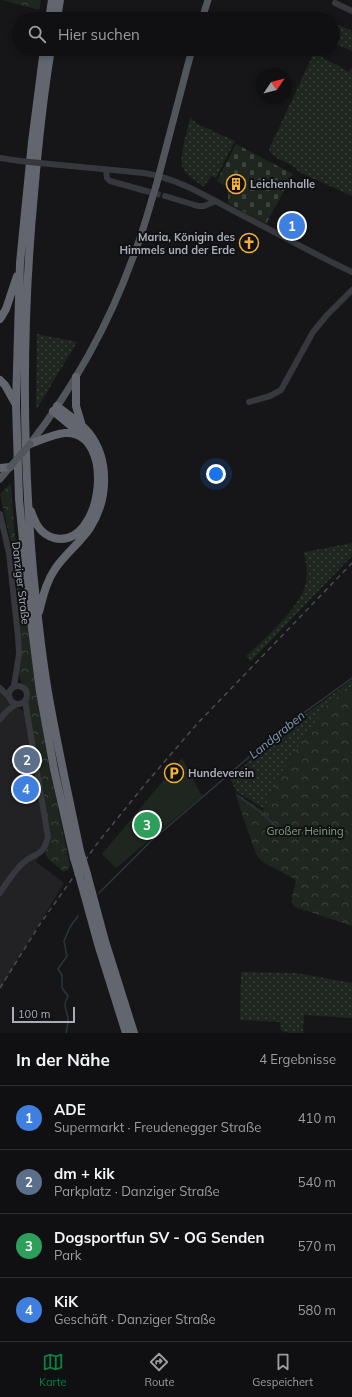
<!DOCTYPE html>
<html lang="de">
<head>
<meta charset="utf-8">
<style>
	body { margin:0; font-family:Mulish,sans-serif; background:#1e1e20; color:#f1f3f6 }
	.compass { position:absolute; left:256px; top:68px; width:36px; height:36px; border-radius:50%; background:#101012; box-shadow:0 2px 6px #0003; rotate:55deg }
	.scale { position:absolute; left:12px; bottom:10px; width:63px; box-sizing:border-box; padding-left:4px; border:2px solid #a8adb8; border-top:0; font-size:11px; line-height:14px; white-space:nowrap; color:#a8adb8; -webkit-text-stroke:3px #111113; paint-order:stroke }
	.you { position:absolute; left:216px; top:474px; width:14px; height:14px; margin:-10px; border:3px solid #fff; border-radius:50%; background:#1a73e8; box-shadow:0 0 0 6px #1a73e833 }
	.badge { display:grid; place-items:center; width:26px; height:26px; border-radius:50%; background:#0b8043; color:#fff; font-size:13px; font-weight:700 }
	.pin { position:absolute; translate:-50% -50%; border:2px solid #fff; box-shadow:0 1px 4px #0006 }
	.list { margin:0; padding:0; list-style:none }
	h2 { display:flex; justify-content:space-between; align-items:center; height:52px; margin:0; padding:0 16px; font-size:17px }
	h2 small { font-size:13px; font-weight:400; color:#9c9d9f }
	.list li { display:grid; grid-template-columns:26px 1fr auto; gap:12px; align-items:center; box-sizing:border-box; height:64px; padding:0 16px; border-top:1px solid #303032 }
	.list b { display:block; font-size:15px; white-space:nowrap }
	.list p { margin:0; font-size:13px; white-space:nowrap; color:#9c9d9f }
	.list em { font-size:13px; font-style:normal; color:#9c9d9f }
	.icon { flex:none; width:22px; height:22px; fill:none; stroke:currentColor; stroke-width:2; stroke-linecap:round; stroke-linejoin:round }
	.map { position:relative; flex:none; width:352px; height:1033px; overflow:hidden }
	.search { position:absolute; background:#101012; box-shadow:0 2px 6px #0003; left:12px; right:12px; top:12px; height:44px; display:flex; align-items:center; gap:10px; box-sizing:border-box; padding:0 14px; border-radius:22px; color:#9c9d9f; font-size:15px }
	.sheet { height:308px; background:#101012 }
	nav { display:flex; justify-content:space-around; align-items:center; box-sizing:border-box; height:56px; border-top:1px solid #303032; background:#101012; font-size:11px; color:#9c9d9f }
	nav a { display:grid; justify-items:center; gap:2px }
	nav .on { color:#0b8043 }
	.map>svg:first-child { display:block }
	.built { fill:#222225 }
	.grass { fill:url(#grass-dots) }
	.forest { fill:url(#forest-crowns) }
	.cemetery { fill:url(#cemetery-stones) }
	.green { fill:#1e261f }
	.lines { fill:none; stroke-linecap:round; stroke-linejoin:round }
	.stream { stroke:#2c353c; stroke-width:1.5 }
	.minor-tunnel { stroke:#333438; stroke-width:6; stroke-dasharray:6 3; stroke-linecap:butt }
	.minor { stroke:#37383d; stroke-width:6 }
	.major { stroke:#53555c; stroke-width:7 }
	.highway { stroke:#63666e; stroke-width:8 }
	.rail { stroke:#4a4c52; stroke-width:1.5; stroke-dasharray:5 4; stroke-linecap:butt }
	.minor-bridge { stroke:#37383d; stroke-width:6 }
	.major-bridge { stroke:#53555c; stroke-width:7 }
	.highway-bridge { stroke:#63666e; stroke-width:8 }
	.labels { text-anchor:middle; stroke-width:4; stroke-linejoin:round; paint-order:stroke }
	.poi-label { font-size:11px; font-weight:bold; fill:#a8adb8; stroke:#111113; text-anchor:start }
	.street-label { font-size:11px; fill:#a8adb8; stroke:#111113 }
	.park-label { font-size:11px; fill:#7fa381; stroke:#111113 }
	.water-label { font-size:12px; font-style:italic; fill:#7f9bb3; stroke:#111113 }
</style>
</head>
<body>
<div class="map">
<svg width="352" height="1033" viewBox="0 0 352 1033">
	<defs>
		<pattern id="grass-dots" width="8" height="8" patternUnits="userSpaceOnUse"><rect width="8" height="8" fill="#1e261f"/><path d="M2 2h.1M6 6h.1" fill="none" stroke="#3c433d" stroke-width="1.8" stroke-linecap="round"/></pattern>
		<pattern id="forest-crowns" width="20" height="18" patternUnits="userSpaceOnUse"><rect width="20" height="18" fill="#1e261f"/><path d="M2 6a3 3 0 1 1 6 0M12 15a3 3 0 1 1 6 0" fill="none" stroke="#3c433d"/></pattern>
		<pattern id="cemetery-stones" width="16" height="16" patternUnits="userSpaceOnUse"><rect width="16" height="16" fill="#1e261f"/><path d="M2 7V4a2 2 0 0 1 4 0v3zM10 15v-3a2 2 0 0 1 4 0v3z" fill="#3c433d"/></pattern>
	</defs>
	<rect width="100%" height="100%" fill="#161618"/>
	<path class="built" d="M0,686L8,693L10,700L27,715L46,844L36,862L64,883L0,989Z"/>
	<path class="grass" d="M333,22L352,31V51L336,44L333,49Z
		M314,53L349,72L352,68V196L299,172C291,160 274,162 269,149Z
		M190,118L199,125L235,141L216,178L211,176L204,187C197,182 187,176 183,168C178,160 188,128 190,118Z
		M37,334L77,342L36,410Z
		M352,543V556L251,661L246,656C264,640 301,606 306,583C308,572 306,563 304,552Z
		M352,680V687L329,702L289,760L264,809L236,791L230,778L285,729Z
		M241,972L296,973L352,983V1018L304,1015L303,1033C296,1033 288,1033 281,1031L280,1022L240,1020Z"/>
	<path class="forest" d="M2,0H41L39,10Z
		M11,483L14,527L37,698L49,764L70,866L68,869L64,872L49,860L45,854L48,844L27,702L29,695L28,691L23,687L18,671L20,657L17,587L13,551L0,494Z
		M352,687V926L295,907L291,902L296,880L261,861L256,854L241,811L235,792L263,811L289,760L329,702Z"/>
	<path class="cemetery" d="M236,144L293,174L266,224L228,203V188L217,181Z"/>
	<path class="green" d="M182,758L202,796L116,868L102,854Z"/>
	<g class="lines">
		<path class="stream" d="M238,796L262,813L279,829
			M99,893L150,842L284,727L352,678
			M66,1033C67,1029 68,1023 68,1019C67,1009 62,1007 68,996L62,988V975L58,969L67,956L64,941L70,927L78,916"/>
		<path class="minor-tunnel" d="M146,191L165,196"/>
		<path class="minor" d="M335,3L352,11
			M0,158L20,161
			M50,164L144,173C176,178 204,195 232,210C272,230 311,253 352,272
			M106,170L107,178L110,181L146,191
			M165,196L198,206H204L216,201
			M249,402L270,396L281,390L313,332L327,315L352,290
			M0,514L9,553L18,637L19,654L14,686
			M9 695a9 9 0 1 1 18 0a9 9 0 1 1-18 0Z
			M0,688L8,696
			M0,719L6,712L16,704
			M0,893C7,882 14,871 23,863C36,851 42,859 48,837L25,701"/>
		<path class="major" d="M202,19L208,0
			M156,186L192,49
			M30,444C73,388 108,326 132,260C140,240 146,220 152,199
			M0,479L10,467"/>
		<path class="highway" d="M49,19L52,0
			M57,19L60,0
			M44,49L32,142L20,263L16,405L19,499L30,613L40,692L54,769L74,858
			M51,49C43,97 38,146 34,194C22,320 22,445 33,571C37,611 41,652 48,692C57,745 69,798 80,851
			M0,319L6,309L17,276
			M76,377V406L82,426
			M0,380L5,385L15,403
			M53,411L83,436
			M30,444C41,440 54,434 65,433C117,430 103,550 54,538C40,534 35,523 31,511
			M0,468L10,467
			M39,612C43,597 46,582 55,569C65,554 80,543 90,528C108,500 110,460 89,433C81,423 68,415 57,406
			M87,874L105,941L134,1033
			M81,882L98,944L126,1033"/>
		<path class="rail" d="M0,988L40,924L99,841L147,782L197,724L352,563"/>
		<path class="minor-bridge" d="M20,161L50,164"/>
		<path class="major-bridge" d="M152,199L156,186
			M10,467L30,444"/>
		<path class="highway-bridge" d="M80,851L87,874
			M74,858L81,882"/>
	</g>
	<defs>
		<g id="building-ring" transform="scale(1)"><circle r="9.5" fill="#111113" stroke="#f2b134" stroke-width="1.5"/><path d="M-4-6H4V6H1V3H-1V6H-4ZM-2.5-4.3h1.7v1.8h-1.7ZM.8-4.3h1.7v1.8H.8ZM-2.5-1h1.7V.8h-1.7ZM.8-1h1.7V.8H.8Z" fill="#f2b134"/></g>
		<g id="church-ring" transform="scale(1)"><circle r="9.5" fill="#111113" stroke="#f2b134" stroke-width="1.5"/><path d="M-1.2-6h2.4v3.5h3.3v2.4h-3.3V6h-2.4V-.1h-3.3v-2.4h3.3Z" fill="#f2b134"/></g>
		<g id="parking-ring" transform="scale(1)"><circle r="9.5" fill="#111113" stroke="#f2b134" stroke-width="1.5"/><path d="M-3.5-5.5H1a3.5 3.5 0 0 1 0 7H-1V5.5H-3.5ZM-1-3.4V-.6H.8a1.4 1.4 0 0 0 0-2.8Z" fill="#f2b134"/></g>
	</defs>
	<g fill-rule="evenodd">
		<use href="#building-ring" x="236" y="184"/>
		<use href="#church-ring" x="249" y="243"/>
		<use href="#parking-ring" x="174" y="773"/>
	</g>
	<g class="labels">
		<g class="poi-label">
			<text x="250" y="188">Leichenhalle</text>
			<text x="235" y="241" text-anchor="end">Maria, Königin des<tspan x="235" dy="13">Himmels und der Erde</tspan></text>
			<text x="188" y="777">Hundeverein</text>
		</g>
		<g class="street-label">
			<text transform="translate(21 583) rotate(83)" y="4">Danziger Straße</text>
		</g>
		<g class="park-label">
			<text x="305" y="835">Großer Heining</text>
		</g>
		<g class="water-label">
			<text transform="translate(277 735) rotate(-39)" y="4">Landgraben</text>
		</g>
	</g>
</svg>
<svg class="compass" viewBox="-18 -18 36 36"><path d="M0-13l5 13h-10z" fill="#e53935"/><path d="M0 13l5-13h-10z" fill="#9c9d9f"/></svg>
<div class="scale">100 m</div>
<div class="you"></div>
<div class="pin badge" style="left:292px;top:226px;background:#3f7fe0">1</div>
<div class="pin badge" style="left:27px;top:760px;background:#5c6f8a">2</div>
<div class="pin badge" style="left:147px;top:825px;background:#2e9e5b">3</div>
<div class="pin badge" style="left:26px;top:789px;background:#3f7fe0">4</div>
<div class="search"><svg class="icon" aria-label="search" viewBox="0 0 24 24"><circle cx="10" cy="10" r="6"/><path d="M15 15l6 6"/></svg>Hier suchen</div>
</div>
<section class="sheet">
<h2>In der Nähe<small>4 Ergebnisse</small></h2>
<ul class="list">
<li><span class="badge" style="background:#3f7fe0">1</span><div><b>ADE</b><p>Supermarkt · Freudenegger Straße</p></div><em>410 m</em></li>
<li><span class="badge" style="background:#5c6f8a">2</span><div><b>dm + kik</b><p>Parkplatz · Danziger Straße</p></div><em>540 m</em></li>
<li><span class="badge" style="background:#2e9e5b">3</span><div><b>Dogsportfun SV - OG Senden</b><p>Park</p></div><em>570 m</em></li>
<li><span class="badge" style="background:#3f7fe0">4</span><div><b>KiK</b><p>Geschäft · Danziger Straße</p></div><em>580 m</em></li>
</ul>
</section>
<nav>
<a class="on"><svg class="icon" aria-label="map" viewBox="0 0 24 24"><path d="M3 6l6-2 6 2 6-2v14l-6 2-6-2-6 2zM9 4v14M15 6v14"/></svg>Karte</a>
<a><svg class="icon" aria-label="directions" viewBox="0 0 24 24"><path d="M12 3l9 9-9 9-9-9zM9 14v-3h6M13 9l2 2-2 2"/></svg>Route</a>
<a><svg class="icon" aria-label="saved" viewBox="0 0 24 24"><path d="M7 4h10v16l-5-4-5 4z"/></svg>Gespeichert</a>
</nav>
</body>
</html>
